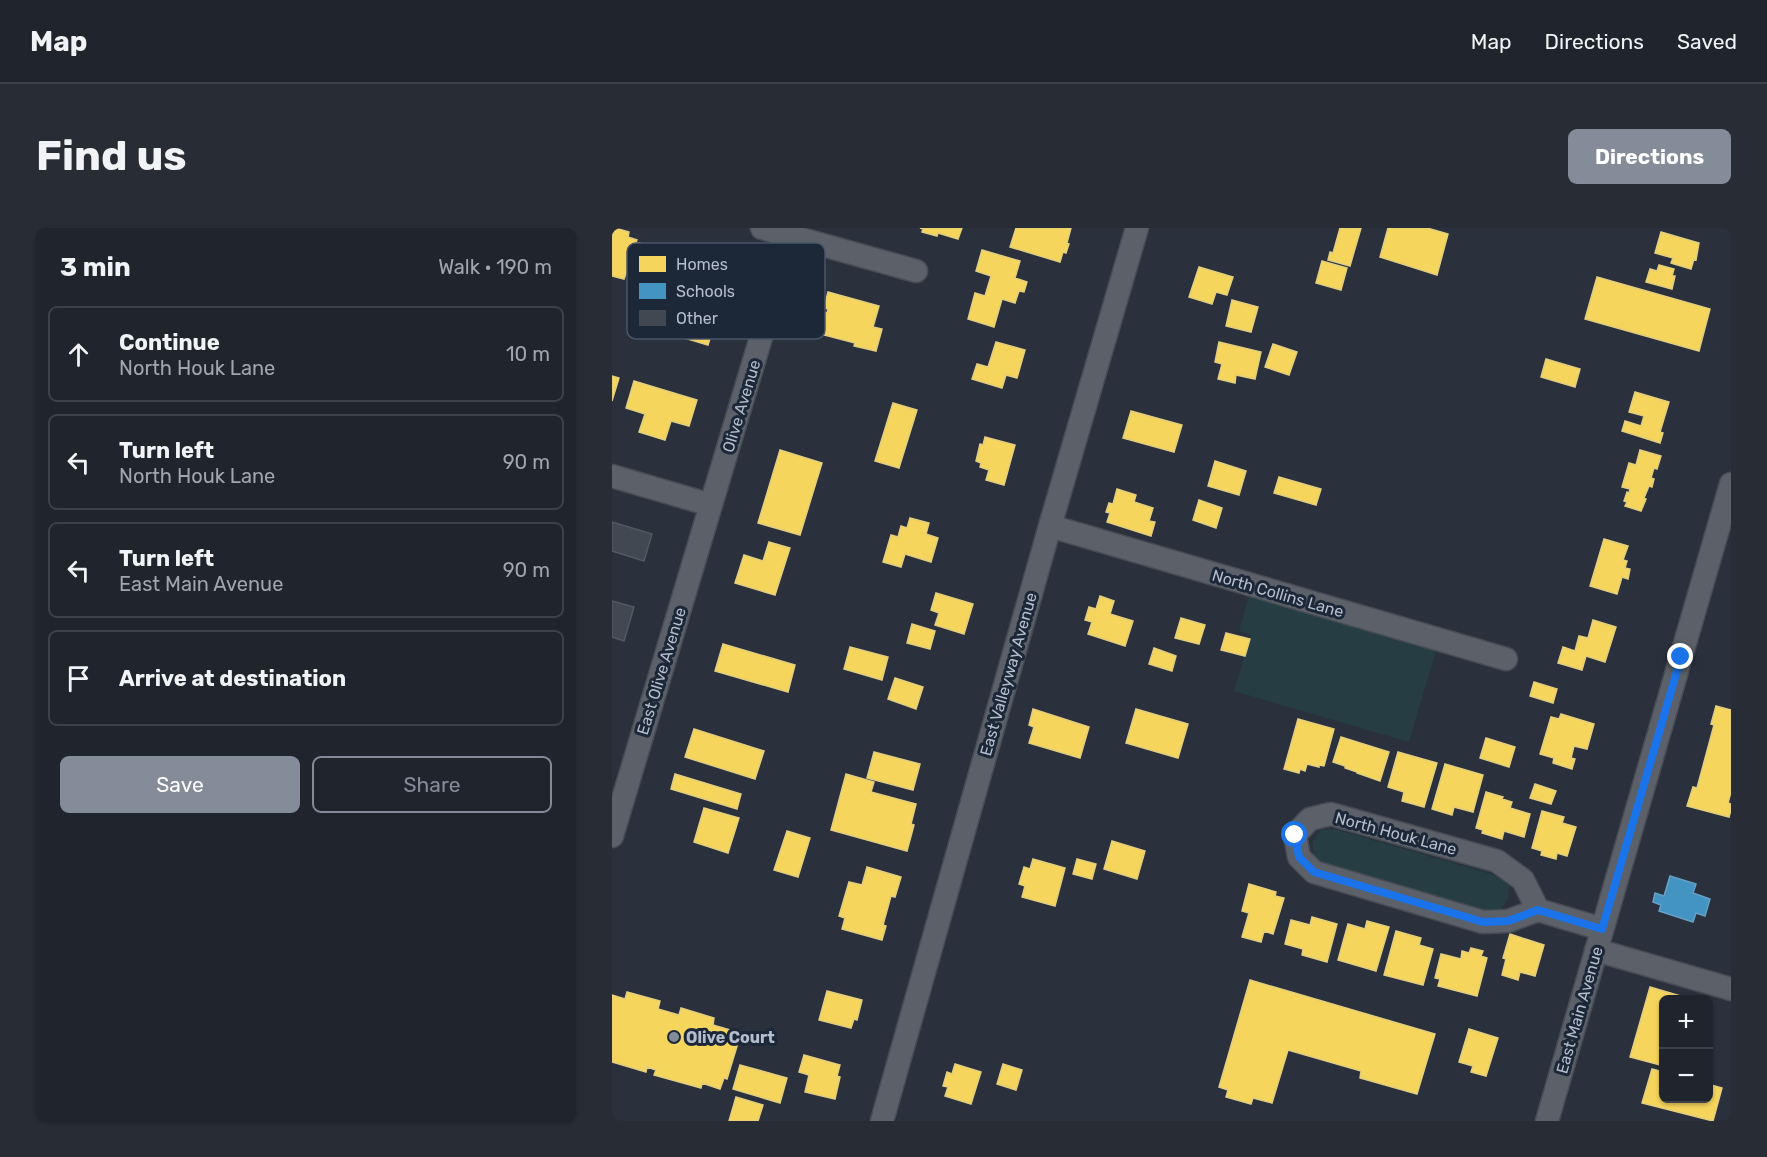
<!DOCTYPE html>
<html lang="en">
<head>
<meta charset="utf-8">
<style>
	body { margin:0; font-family:Rubik,sans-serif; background:#282d35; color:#f1f3f6 }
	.controls { position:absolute; right:18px; bottom:18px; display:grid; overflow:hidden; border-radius:9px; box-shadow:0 2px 4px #0004 }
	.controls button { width:54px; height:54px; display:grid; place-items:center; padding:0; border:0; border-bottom:2px solid #3d4249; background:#20252d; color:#f1f3f6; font:30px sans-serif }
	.stop { position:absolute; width:18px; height:18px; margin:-14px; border:4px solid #1a73e8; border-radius:50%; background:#fff }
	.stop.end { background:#1a73e8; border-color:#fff; box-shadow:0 2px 6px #0008 }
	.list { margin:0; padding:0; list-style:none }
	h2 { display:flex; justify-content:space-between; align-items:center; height:78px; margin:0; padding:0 24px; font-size:26px }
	h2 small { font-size:20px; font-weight:400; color:#a2a5aa }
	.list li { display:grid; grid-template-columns:39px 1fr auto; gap:18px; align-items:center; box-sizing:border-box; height:96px; margin:0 12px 12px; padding:0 12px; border:2px solid #3d4249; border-radius:9px }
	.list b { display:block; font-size:22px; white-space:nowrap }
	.list p { margin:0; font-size:20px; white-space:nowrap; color:#a2a5aa }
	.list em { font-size:20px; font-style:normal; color:#a2a5aa }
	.actions { display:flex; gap:12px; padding:18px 24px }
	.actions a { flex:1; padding:14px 0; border:2px solid #848c9a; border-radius:9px; text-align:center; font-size:21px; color:#848c9a }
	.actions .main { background:#848c9a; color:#fff }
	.icon { flex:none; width:33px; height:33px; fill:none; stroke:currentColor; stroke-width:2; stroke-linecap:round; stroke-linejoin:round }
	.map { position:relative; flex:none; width:1119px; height:893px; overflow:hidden; border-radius:9px }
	header { display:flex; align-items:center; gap:36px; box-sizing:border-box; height:84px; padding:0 30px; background:#20252d; border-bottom:2px solid #3d4249 }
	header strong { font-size:28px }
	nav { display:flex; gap:33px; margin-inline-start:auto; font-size:21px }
	.intro { display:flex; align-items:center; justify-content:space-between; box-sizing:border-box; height:144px; padding:0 36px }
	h1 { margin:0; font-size:42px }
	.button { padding:15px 27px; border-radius:9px; background:#848c9a; color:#fff; font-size:21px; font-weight:700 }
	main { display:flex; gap:36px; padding:0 36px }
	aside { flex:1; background:#20252d; border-radius:9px; box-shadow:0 2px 4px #0004 }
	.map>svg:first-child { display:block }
	.green { fill:#263e43 }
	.homes { fill:#f6d55c; stroke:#e2ce7e; stroke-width:1.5 }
	.schools { fill:#4393c3; stroke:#65a0c6; stroke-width:1.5 }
	.building { fill:#424852; stroke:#535963; stroke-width:1.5 }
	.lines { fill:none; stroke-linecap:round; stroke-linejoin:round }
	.minor-casing { stroke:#474c54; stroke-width:25 }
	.minor { stroke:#5c6069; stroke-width:22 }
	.route { stroke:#1a73e8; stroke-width:8 }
	.poi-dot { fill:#848c9a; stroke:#1c2738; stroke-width:2 }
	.labels { text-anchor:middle; stroke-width:6; stroke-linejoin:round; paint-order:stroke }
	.street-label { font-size:16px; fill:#b5bdcd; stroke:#1c2738 }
	.poi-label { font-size:16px; font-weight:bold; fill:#b5bdcd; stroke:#1c2738; text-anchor:start }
	.key { fill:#1c2738; stroke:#4a5465; stroke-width:1.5 }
	.key-label { font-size:16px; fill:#b5bdcd }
</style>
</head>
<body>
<header>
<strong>Map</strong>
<nav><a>Map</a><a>Directions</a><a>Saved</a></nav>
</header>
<div class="intro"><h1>Find us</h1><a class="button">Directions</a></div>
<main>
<aside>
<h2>3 min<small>Walk · 190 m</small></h2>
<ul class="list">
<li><svg class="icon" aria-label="ahead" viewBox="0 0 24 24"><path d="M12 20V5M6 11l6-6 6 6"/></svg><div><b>Continue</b><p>North Houk Lane</p></div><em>10 m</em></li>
<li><svg class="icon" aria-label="left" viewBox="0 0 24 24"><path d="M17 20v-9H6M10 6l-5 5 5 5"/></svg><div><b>Turn left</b><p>North Houk Lane</p></div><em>90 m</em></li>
<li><svg class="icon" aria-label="left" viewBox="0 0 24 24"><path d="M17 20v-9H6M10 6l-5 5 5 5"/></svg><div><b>Turn left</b><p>East Main Avenue</p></div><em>90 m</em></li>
<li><svg class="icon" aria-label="arrive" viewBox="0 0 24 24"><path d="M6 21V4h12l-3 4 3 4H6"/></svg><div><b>Arrive at destination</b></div></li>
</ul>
<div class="actions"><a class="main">Save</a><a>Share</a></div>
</aside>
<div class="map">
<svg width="1119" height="893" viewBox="0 0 1119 893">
	<rect width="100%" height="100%" fill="#2a313c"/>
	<path class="green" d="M637,368L824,422L797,514L622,463L639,407L627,403Z
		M722,601L886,648L897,658L896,671L888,682L872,684L711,636L701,627V613L709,602Z"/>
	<path class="homes" d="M3,0L17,4L16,9L25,12L24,14L43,20L36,42L17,37L12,51L0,48V4H2Z
		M308,0H350L346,11L326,5L325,8L310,4L311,1Z
		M404,0H459L455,15L457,16L454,25L451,24L448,34L398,19Z
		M728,0H749L738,38L716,32L718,24L721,25Z
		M776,0H815L836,6L825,47L768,29Z
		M1049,4L1087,15L1084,32L1082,31L1079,41L1059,35L1061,30L1043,25Z
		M370,22L408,33L403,50L415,54L412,64L407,63L403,75L390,71L382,99L356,91L363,65L373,68L379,48L364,43Z
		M710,33L735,40L729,62L704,55Z
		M70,34L117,48L96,117L49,103Z
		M1047,37L1062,41L1060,48H1063L1060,61L1034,54L1038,41L1045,43Z
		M587,39L621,49L615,67L604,64L600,76L577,69Z
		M985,49L1098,81L1087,123L973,91Z
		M216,64L267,78L261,99L270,101L264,123L242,118L243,115L197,103L203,82L215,85L216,81L212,80Z
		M620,72L646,79L639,104L614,98Z
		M384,114L413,122L405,150L394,147L390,160L360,151L365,136L376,139Z
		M607,114L649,124L643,151L624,147L623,155L606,151L610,136L603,134Z
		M661,116L685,124L677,147L653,139Z
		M934,131L968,141L963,159L929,149Z
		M0,148L7,150L0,173Z
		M22,153L85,172L77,198L59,193L53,212L27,204L33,186L14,180Z
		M1023,164L1057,174L1048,204L1051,205L1048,215L1010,203L1013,193L1029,198L1032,188L1017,184Z
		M281,175L305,182L287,240L263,233Z
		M519,183L570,197L562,224L511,210Z
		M373,209L403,217L392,257L374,252L377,242L368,239L369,235L364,233L368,216L371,217Z
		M168,222L210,235L188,307L146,295Z
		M1028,222L1049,228L1045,241L1042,240L1039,250L1042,251L1040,259L1037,258L1032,270L1034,271L1029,283L1013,278L1015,274L1012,273L1015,264L1017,265L1018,261L1010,259L1017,235L1024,237Z
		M603,233L634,243L627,267L596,258Z
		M667,249L709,261L704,277L662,265Z
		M505,261L524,267L522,274L541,280L537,293L543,294L539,308L495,294L498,285L494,284L497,275L501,276Z
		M587,272L610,280L604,300L581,292Z
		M298,290L317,295L314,306L326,310L319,334L293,326L289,339L271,334L279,307L286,309L289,298L295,300Z
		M992,311L1016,318L1011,332L1015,333L1013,340L1018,341L1016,351L1010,349L1005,366L978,358Z
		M157,314L178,320L163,367L123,355L132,327L151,333Z
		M324,365L361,376L352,406L323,397L327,385L319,382Z
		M488,368L502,373L498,386L521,393L513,418L476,406L480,394L473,392L477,379L484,381Z
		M569,390L593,397L587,416L563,410Z
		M981,392L1004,399L993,434L974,428L970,442L946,435L951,419L963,423L967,408L976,410Z
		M300,396L323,403L318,421L295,415Z
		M614,405L638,411L633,428L609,422Z
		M111,416L183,437L176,464L103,443Z
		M238,419L276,429L270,452L232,441Z
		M542,420L564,428L560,443L537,436Z
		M283,450L311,459L304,481L276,471Z
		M922,454L945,461L941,475L918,468Z
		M1104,478L1119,482V564L1116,575L1119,576V582L1117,589L1075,578L1081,559L1085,560L1102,497L1099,496Z
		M421,481L477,499L468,530L417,515L422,499L417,497Z
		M524,481L576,496L566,530L514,515Z
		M949,486L982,496L975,521L962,518L959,530L963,531L960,541L941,535L942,530L928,526L939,489L947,491Z
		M686,491L722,501L712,538L707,537V539L695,536L693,543L688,541L687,545L672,541Z
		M82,501L152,523L143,551L73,529Z
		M729,509L777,524L768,553L745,545V544L733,540V538L721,534Z
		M874,510L903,519L897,539L868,530Z
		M262,524L308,536L301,562L255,550Z
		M786,524L825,535L812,579L790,573L792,564L776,559Z
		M833,536L871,547L861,584L842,579L840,587L820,581Z
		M63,546L129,566L125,581L59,561Z
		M234,546L262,554L259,564L304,576L299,596L302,597L295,623L219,602Z
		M923,556L944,563L939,576L918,570Z
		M874,564L891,569L890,571L900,574L898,580L918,586L912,609L892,603L890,611L870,605L871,602L864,600Z
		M92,580L127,590L116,625L82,614Z
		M930,583L952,589L950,595L964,599L955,628L945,625L944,631L929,627L930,623L920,620Z
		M175,603L198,610L186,649L162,642Z
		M500,613L533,623L525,651L492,641Z
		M421,631L453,640L443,678L410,669L413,658L407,656L412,639L418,641Z
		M465,631L484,636L480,651L461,646Z
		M255,639L289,649L283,669L279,668L271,697L274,698L270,712L230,701L233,690L227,688L237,654L250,657Z
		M637,656L664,664L663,668L672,670L661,706L652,703L649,714L630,709L637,685L630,683Z
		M700,689L725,696L715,734L690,727L691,721L673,716L679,692L698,697Z
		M755,693L777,699L764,743L726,732L736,696L753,701Z
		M784,703L809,710L807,717L821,721L811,757L772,747Z
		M898,706L932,717L923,748L908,744L906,752L890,747L894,731L891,730Z
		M859,720L871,723L869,728L875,730L865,768L826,758L828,751L823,750L829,726L849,731L850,723L857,725Z
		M638,752L823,806L805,866L748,850L749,843L676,822L660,875L641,870L639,876L614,869L616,862L607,859Z
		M1038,759L1072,769L1071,772H1052V838L1018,829Z
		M215,763L250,772L245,792L242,791L239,800L207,792Z
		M15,764L48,773L46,781L67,787L69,780L102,790L101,797L125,804L122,814L126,815L115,851L112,850L108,861L90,855L89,860L42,847L44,842L35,839L34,844L0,834V767L13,771Z
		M857,801L886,810L874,848L859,844L861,838L847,834Z
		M192,827L228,837L225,848L228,849L223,871L193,864L197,847L187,844Z
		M343,836L369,844L359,876L333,868L336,859L331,858L335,844L340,846Z
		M391,836L410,842L404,862L385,856Z
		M128,837L175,850L168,875L121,861Z
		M1040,841L1052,844V870H1096V856L1110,860L1101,893L1030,875Z
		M124,869L151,877L146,893H117Z"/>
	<path class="schools" d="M1058,648L1084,656L1081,665L1098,671L1093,688L1084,685L1081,694L1047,683L1049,677L1041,674L1043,665L1052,668Z"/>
	<path class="building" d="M0,294L40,306L32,333L0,323Z
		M0,373L22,379L12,413L0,409Z"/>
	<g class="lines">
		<g class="minor-casing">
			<path id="minor" d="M150,0L304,43
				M0,248L99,277
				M438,298L894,431
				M0,608L179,9
				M926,682L911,652L885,633L719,586L698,591L683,607L687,629L702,644L871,694L896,693L926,682L990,701
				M984,722L1119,761
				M270,893L438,298L525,0
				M935,893L1119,256"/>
		</g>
		<use href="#minor" class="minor"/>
	</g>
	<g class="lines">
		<path class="route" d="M683,607L687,629L702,644L871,694L896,693L926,682L990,701L1069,429"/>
	</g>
	<circle class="poi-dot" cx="62" cy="809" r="6"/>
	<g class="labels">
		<g class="street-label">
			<text transform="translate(129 178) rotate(-73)" y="6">Olive Avenue</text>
			<text transform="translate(666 365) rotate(16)" y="6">North Collins Lane</text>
			<text transform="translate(49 443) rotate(-73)" y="6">East Olive Avenue</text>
			<text transform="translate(396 446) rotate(-74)" y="6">East Valleyway Avenue</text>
			<text transform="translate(784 605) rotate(15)" y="6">North Houk Lane</text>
			<text transform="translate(967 782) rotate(-74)" y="6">East Main Avenue</text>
		</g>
		<g class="poi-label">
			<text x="74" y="815">Olive Court</text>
		</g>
	</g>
	<rect x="15" y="15" width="198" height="96" rx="9" class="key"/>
	<rect x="27" y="28" width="27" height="16" fill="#f6d55c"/>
	<rect x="27" y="55" width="27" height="16" fill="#4393c3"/>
	<rect x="27" y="82" width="27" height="16" fill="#424852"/>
	<g class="key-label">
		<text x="64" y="42">Homes</text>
		<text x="64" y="69">Schools</text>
		<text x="64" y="96">Other</text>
	</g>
</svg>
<div class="controls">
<button>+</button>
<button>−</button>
</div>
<div class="stop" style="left:683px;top:607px"></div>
<div class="stop end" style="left:1069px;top:429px"></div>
</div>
</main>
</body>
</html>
